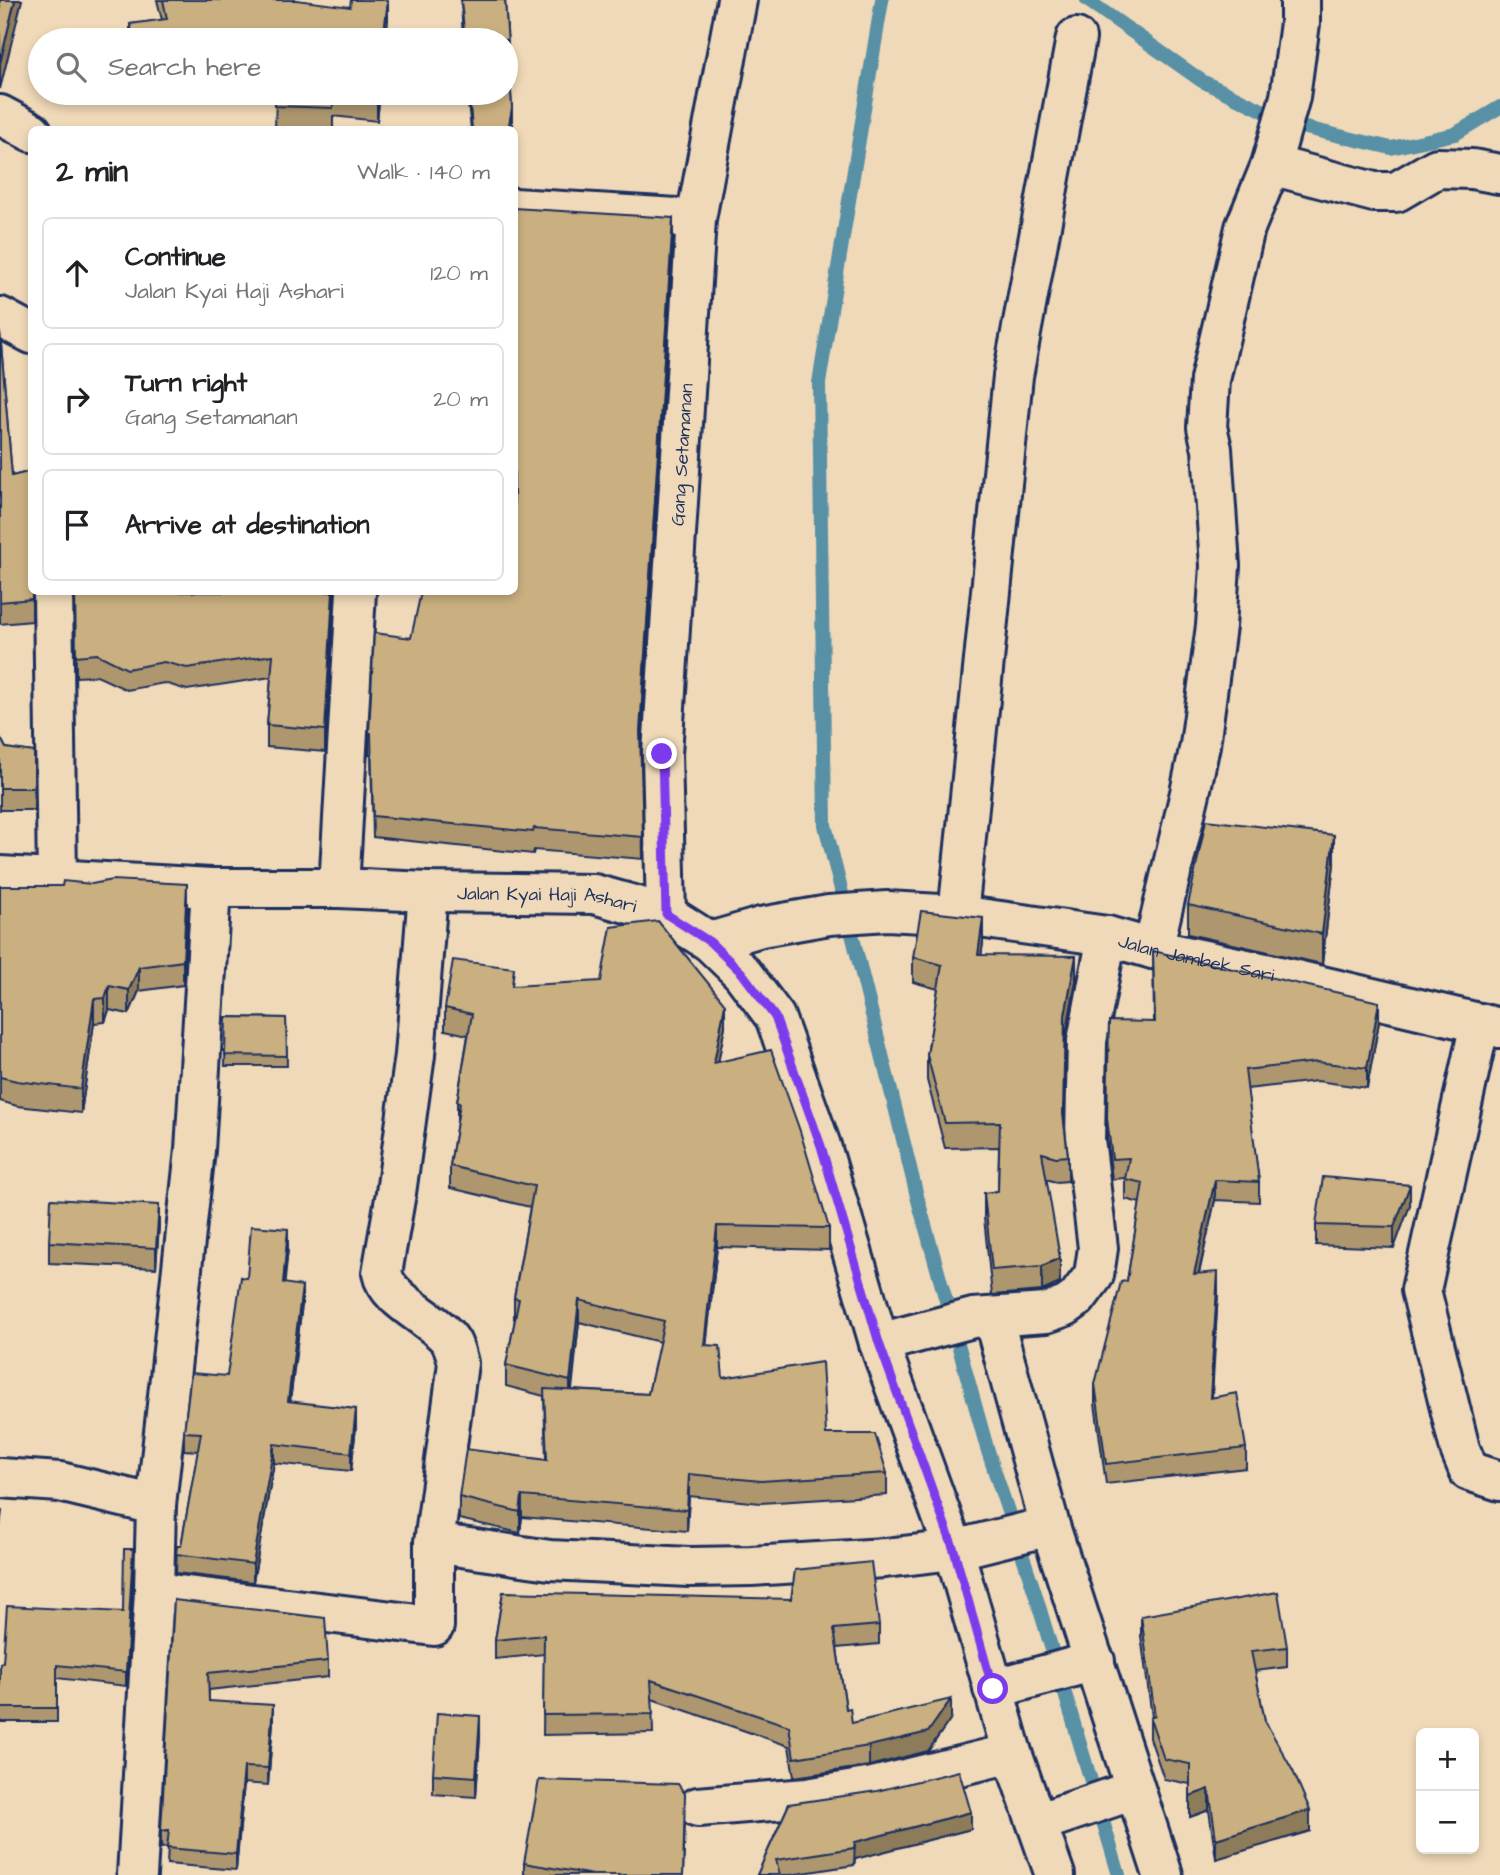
<!DOCTYPE html>
<html lang="en">
<head>
<meta charset="utf-8">
<style>
	body { margin:0; font-family:"Architects Daughter",sans-serif; background:#f2f2f2; color:#202124 }
	.controls { position:absolute; right:21px; bottom:21px; display:grid; overflow:hidden; border-radius:10px; box-shadow:0 4px 10px #0003 }
	.controls button { width:63px; height:63px; display:grid; place-items:center; padding:0; border:0; border-bottom:2px solid #e0e0e0; background:#fff; color:#202124; font:35px sans-serif }
	.stop { position:absolute; width:21px; height:21px; margin:-16px; border:5px solid #7c3aed; border-radius:50%; background:#fff }
	.stop.end { background:#7c3aed; border-color:#fff; box-shadow:0 2px 7px #0008 }
	.list { margin:0; padding:0; list-style:none }
	h2 { display:flex; justify-content:space-between; align-items:center; height:91px; margin:0; padding:0 28px; font-size:30px }
	h2 small { font-size:23px; font-weight:400; color:#757577 }
	.list li { display:grid; grid-template-columns:46px 1fr auto; gap:21px; align-items:center; box-sizing:border-box; height:112px; margin:0 14px 14px; padding:0 14px; border:2px solid #e0e0e0; border-radius:10px }
	.list b { display:block; font-size:26px; white-space:nowrap }
	.list p { margin:0; font-size:23px; white-space:nowrap; color:#757577 }
	.list em { font-size:23px; font-style:normal; color:#757577 }
	.icon { flex:none; width:38px; height:38px; fill:none; stroke:currentColor; stroke-width:2; stroke-linecap:round; stroke-linejoin:round }
	.map { position:relative; flex:none; width:1500px; height:1875px; overflow:hidden }
	.search { position:absolute; background:#fff; box-shadow:0 4px 10px #0003; left:28px; top:28px; width:490px; height:77px; display:flex; align-items:center; gap:18px; box-sizing:border-box; padding:0 24px; border-radius:38px; color:#757577; font-size:26px }
	.panel { position:absolute; background:#fff; box-shadow:0 4px 10px #0003; left:28px; top:126px; width:490px; height:469px; border-radius:10px }
	.map>svg:first-child { display:block }
	.lines { fill:none; stroke-linecap:round; stroke-linejoin:round }
	.stream { stroke:#5890a6; stroke-width:14 }
	.minor-casing { stroke:#1b2f5e; stroke-width:44 }
	.major-casing { stroke:#1b2f5e; stroke-width:44 }
	.minor { stroke:#efd9b8; stroke-width:38 }
	.major { stroke:#efd9b8; stroke-width:38 }
	.wall { fill:#ae976e; stroke:#1b2f5e; stroke-width:2; fill-rule:evenodd }
	.shaded-wall { fill:#8d7b5a; stroke:#1b2f5e; stroke-width:2 }
	.building { fill:#cab080; stroke:#1b2f5e; stroke-width:2 }
	.route { stroke:#7c3aed; stroke-width:9 }
	.labels { text-anchor:middle; stroke-width:5; stroke-linejoin:round; paint-order:stroke }
	.street-label { font-size:19px; fill:#1b2f5e; stroke:#efd9b8 }
</style>
</head>
<body>
<div class="map">
<svg width="1500" height="1875" viewBox="0 0 1500 1875">
	<rect width="100%" height="100%" fill="#efd9b8"/>
	<filter id="ink" filterUnits="userSpaceOnUse"><feTurbulence type="fractalNoise" baseFrequency=".0143" numOctaves="2"/><feDisplacementMap in="SourceGraphic" scale="14" xChannelSelector="R" yChannelSelector="G"/><feConvolveMatrix kernelMatrix="1 2 1 2 8 2 1 2 1" color-interpolation-filters="sRGB"/></filter>
	<g filter="url(#ink)">
		<g class="lines">
			<path class="stream" d="M882,0L819,383L825,825L918,1200L987,1448L1035,1593L1119,1875
				M1087,0L1202,81L1293,125L1391,148L1455,134L1500,107"/>
			<g class="minor-casing">
				<g id="minor">
					<path d="M0,115L32,132"/>
					<path d="M1271,165L1374,192H1396L1437,168L1472,169L1500,174"/>
					<path d="M514,208L677,218"/>
					<path d="M0,317L32,334"/>
					<path d="M53,592L57,879"/>
					<path d="M339,888L356,592"/>
					<path id="s1" d="M666,914L662,754L696,219L737,0"/>
					<path d="M958,915L1013,376L1076,38"/>
					<path id="s2" d="M710,942L761,927L829,915L887,911L958,915L1107,936L1153,949L1275,975L1500,1028"/>
					<path d="M1153,949L1190,793L1200,745L1216,626L1220,566L1212,449L1207,427L1210,380L1245,228L1271,165L1290,97L1300,23V0"/>
					<path d="M1480,1023L1421,1290L1460,1449L1469,1471L1500,1481"/>
					<path d="M993,1317L1050,1526L1163,1875"/>
					<path d="M879,1343L973,1318L1046,1313L1066,1306L1077,1298L1094,1275L1098,1248L1085,1139L1087,1041L1107,936"/>
					<path d="M0,1478L60,1482L156,1505"/>
					<path d="M434,1543L550,1560L689,1567L751,1566L885,1558L954,1550L1050,1526"/>
					<path d="M154,1592L434,1626V1543L458,1363C456,1356 455,1349 451,1342C436,1319 387,1301 382,1273L396,1193L415,1055L428,892"/>
					<path d="M993,1689L1095,1661"/>
					<path d="M698,1807L807,1798L873,1787L1012,1753"/>
					<path d="M1037,1823L1134,1790"/>
					<path d="M137,1875L154,1592L156,1505L195,1150L211,888"/>
				</g>
			</g>
			<g class="major-casing">
				<g id="major">
					<path id="s3" d="M0,876L211,888H339L428,892L594,894L666,914L710,942L742,973L775,1017L821,1146L879,1343L954,1550L1012,1753L1055,1875"/>
				</g>
			</g>
			<use href="#minor" class="minor"/>
			<use href="#major" class="major"/>
		</g>
		<path class="wall" d="M157,0H296L388,18L386,40H130V24L162,20Z
			M461,0H505L512,108V130H471L467,93H506V40H463Z
			M216,93H380L377,121L333,116V130L275,129L276,96L216,97Z
			M673,240L641,747L643,859L534,850L533,854L373,837L371,755H369V733L411,638Z
			M0,332L12,476L32,471V621L0,624Z
			M75,592H334L325,752L267,747V725L271,677L187,690L164,683L127,690L97,676L76,677Z
			M0,737L6,748L34,752V810H0Z
			M1334,864L1322,964L1188,934V905Z
			M0,886L187,909L183,985L139,991L129,1014L109,1010L105,1022L94,1023L81,1113L17,1106L0,1101Z
			M983,943L981,955L1076,981L1065,1040L1064,1118L1068,1156V1181L1056,1182L1046,1179L1060,1283L1042,1291L992,1295L984,1218V1193L998,1191L999,1147L945,1148L927,1080V1055L938,989L913,982V957Z
			M1153,951L1379,1022L1367,1088L1317,1081L1247,1089L1259,1182V1202L1215,1200L1199,1274L1218,1292L1212,1398L1246,1448V1468L1106,1484L1095,1404V1384L1127,1281L1140,1203L1125,1199V1178L1112,1179L1107,1138L1109,1023L1154,1022Z
			M514,986L725,1026L718,1062L829,1228V1250L717,1247L706,1345L723,1378L826,1434L887,1473V1495L761,1503L689,1496L687,1531L522,1517L520,1533L459,1519V1497L546,1460L544,1396L506,1386V1365L515,1320L514,1319V1298L530,1207L450,1188V1166L457,1123V1102L468,1035L445,1030V1008ZM579,1322L660,1342L648,1394L572,1390Z
			M226,1017L286,1018L287,1066H225Z
			M1410,1205L1394,1248L1316,1245V1225Z
			M159,1225L156,1268L49,1263V1242Z
			M288,1248L284,1283L302,1304L290,1401L356,1427L351,1471L274,1463L253,1582L176,1573L177,1546H181L198,1451L184,1450V1432L227,1376Z
			M133,1563L126,1686L57,1678V1722H0V1663L3,1662L123,1612Z
			M503,1592L879,1625V1644L837,1648L846,1709L852,1723L951,1718L928,1751L869,1766L794,1777L789,1746L652,1699L653,1733L543,1735L544,1654L495,1659V1640Z
			M174,1600L328,1661V1677L209,1690V1701L273,1722L268,1785L244,1783L236,1870L167,1864L168,1847L161,1848V1831Z
			M1141,1616L1287,1647V1667L1255,1671L1265,1721L1310,1831L1216,1859L1209,1810L1190,1817V1784L1164,1779L1150,1738V1718L1152,1717L1141,1636Z
			M480,1737L476,1797L433,1794V1774Z
			M789,1804L971,1829L855,1859L854,1865L790,1875H757Z
			M685,1824L683,1875H524V1863Z"/>
		<path class="shaded-wall" d="M15,0H22L0,89V63Z
			M388,0V18L386,40H383Z
			M378,93H380L377,121V98Z
			M512,108V130H508Z
			M673,218V240L640,753V731Z
			M333,592H334L325,752V730Z
			M1334,835V864L1322,964V934Z
			M187,884V909L183,985V961Z
			M983,918V943L978,980V955Z
			M1076,956V981L1065,1040V1015Z
			M139,967V991L129,1014V990Z
			M109,986V1010L105,1022V998Z
			M94,999V1023L81,1113V1089Z
			M1379,1002V1022L1367,1088V1068Z
			M725,1004V1026L714,1085V1063Z
			M1215,1180V1200L1194,1294V1274Z
			M1410,1185V1205L1394,1248V1227Z
			M159,1205V1225L156,1268V1248Z
			M717,1226V1247L704,1366V1345Z
			M288,1229V1248L283,1301V1283Z
			M1060,1258V1283L1042,1291V1266Z
			M1218,1272V1292L1210,1418V1398Z
			M302,1286V1304L288,1419V1401Z
			M579,1300V1322L570,1402V1381Z
			M356,1409V1427L351,1471V1453Z
			M274,1444V1463L253,1582V1564Z
			M689,1474V1496L687,1531V1510Z
			M522,1496V1517L520,1533V1512Z
			M133,1549V1563L126,1686V1672Z
			M951,1699V1718L928,1751L869,1766V1746Z
			M273,1705V1722L268,1785V1768Z
			M480,1716V1737L476,1797V1777Z
			M244,1767V1783L236,1870V1854Z
			M1209,1789V1810L1190,1817V1796Z
			M1310,1810V1831L1216,1859V1839Z
			M971,1812V1829L855,1859L854,1865L855,1842Z"/>
		<path class="building" d="M0,0H15L0,63Z
			M163,0H296L350,7L351,0H388L383,40H134L130,24L167,19Z
			M461,0H505L512,108L508,130H473L472,129L469,93H506V40H465Z
			M276,93H378L377,98L333,93V108L275,106Z
			M514,208L673,218L640,731L643,837L534,828L533,832L373,816L371,733H369L374,633L411,638L421,592H514Z
			M0,332L12,476L32,471V599L0,602Z
			M75,592H333L325,730L267,725L273,655L187,668L164,662L127,669L97,654L76,656Z
			M0,737L6,748L34,752V788H0Z
			M1206,820L1334,835L1322,934L1188,905Z
			M112,880L187,884L183,961L139,967L129,990L109,986L105,998L94,999L81,1089L17,1081L0,1077V886H62L63,881L92,884Z
			M921,911L983,918L978,955L1076,956L1065,1015L1063,1114L1068,1156L1056,1157L1042,1153L1060,1258L1042,1266L992,1270L984,1193L998,1191L1000,1122L945,1123L927,1055L942,965L913,957Z
			M658,921L725,1004L714,1063L771,1050L800,1131L829,1228L717,1226L704,1345L720,1346L723,1378L822,1362L826,1434H875L887,1473L761,1481L689,1474L687,1510L522,1496L520,1512L459,1497L466,1449L547,1460L544,1389L648,1394L664,1321L579,1300L570,1381L506,1365L519,1299L514,1298L534,1186L450,1166L460,1103L457,1102L472,1014L445,1008L453,960L514,968L512,986L601,981L611,927Z
			M1153,951L1379,1002L1367,1068L1317,1062L1245,1070L1259,1182L1215,1180L1194,1274L1218,1272L1210,1398L1237,1393L1246,1448L1106,1464L1095,1384L1121,1282L1127,1281L1143,1183L1125,1179L1129,1158L1112,1159L1107,1118L1109,1023V1021L1155,1022Z
			M226,1017L286,1018L287,1056L225,1055Z
			M1323,1177L1410,1185L1394,1227L1316,1225Z
			M51,1199L159,1205L156,1248L49,1242Z
			M251,1226L288,1229L283,1283L302,1286L288,1401L356,1409L351,1453L274,1444L253,1564L176,1554L177,1546H181L201,1433L184,1432L191,1373L227,1376L241,1277L247,1278Z
			M0,1511H2L0,1527Z
			M124,1549H133L126,1672L57,1665V1708H0V1663L3,1662L7,1606L123,1612Z
			M871,1562L879,1625L834,1629L846,1709L850,1708L852,1723L951,1699L928,1732L869,1746L794,1758L789,1726L651,1680L653,1714L543,1715L544,1635L495,1640L503,1592L791,1599L795,1570Z
			M1278,1592L1287,1647L1251,1651L1265,1721L1293,1771L1310,1810L1216,1839L1209,1789L1190,1796V1764L1164,1759L1150,1718L1155,1716L1141,1616Z
			M174,1600L325,1618L328,1661L208,1673L209,1701L273,1705L268,1768L244,1767L236,1854L167,1848L169,1830L161,1831Z
			M437,1713L480,1716L476,1777L433,1774Z
			M959,1771L971,1812L855,1842L854,1848L776,1860L780,1875H757L789,1804L877,1791Z
			M539,1780L678,1784L685,1794L683,1875H593L524,1863Z"/>
	</g>
	<g class="lines" filter="url(#ink)">
		<path class="route" d="M662,754L666,914L710,942L742,973L775,1017L821,1146L879,1343L954,1550L993,1689"/>
	</g>
	<g class="labels">
		<g class="street-label">
			<text dy="7" stroke="none"><textPath href="#s1" startOffset="460">Gang Setamanan</textPath></text>
			<text dy="7" stroke="none"><textPath href="#s3" startOffset="548">Jalan Kyai Haji Ashari</textPath></text>
			<text dy="7" stroke="none"><textPath href="#s2" startOffset="494">Jalan Jambek Sari</textPath></text>
		</g>
	</g>
</svg>
<div class="controls">
<button>+</button>
<button>−</button>
</div>
<div class="stop" style="left:993px;top:1689px"></div>
<div class="stop end" style="left:662px;top:754px"></div>
<div class="search"><svg class="icon" aria-label="search" viewBox="0 0 24 24"><circle cx="10" cy="10" r="6"/><path d="M15 15l6 6"/></svg>Search here</div>
<section class="panel">
<h2>2 min<small>Walk · 140 m</small></h2>
<ul class="list">
<li><svg class="icon" aria-label="ahead" viewBox="0 0 24 24"><path d="M12 20V5M6 11l6-6 6 6"/></svg><div><b>Continue</b><p>Jalan Kyai Haji Ashari</p></div><em>120 m</em></li>
<li><svg class="icon" aria-label="right" viewBox="0 0 24 24"><path d="M7 20v-9h11M14 6l5 5-5 5"/></svg><div><b>Turn right</b><p>Gang Setamanan</p></div><em>20 m</em></li>
<li><svg class="icon" aria-label="arrive" viewBox="0 0 24 24"><path d="M6 21V4h12l-3 4 3 4H6"/></svg><div><b>Arrive at destination</b></div></li>
</ul>
</section>
</div>
</body>
</html>
